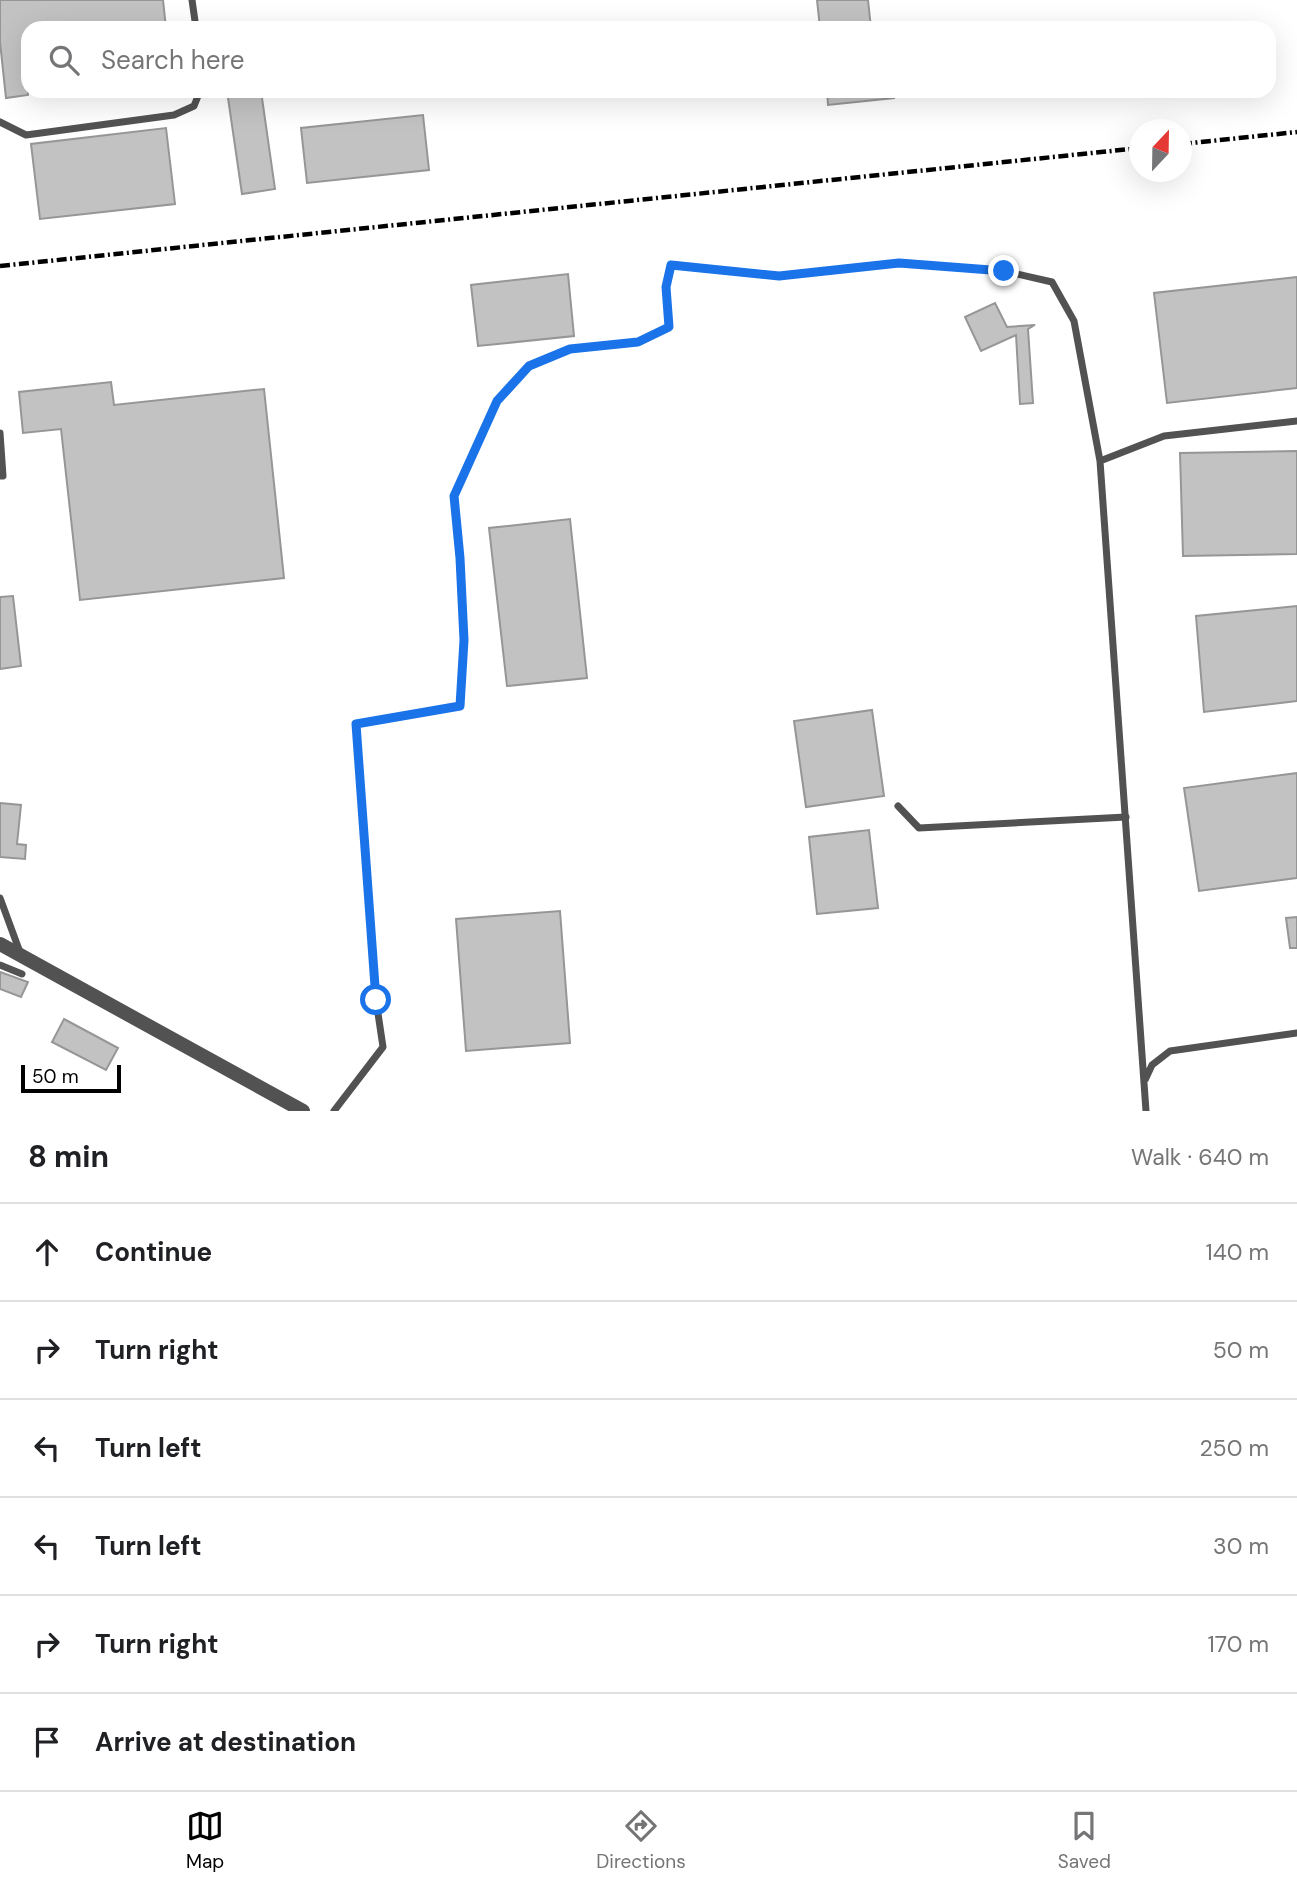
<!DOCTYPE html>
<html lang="en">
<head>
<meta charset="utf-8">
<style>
	body { margin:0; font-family:"DM Sans",sans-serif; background:#f6f6f6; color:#202124 }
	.compass { position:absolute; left:1129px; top:119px; width:63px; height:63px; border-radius:50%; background:#fff; box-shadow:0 7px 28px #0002; rotate:22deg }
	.scale { position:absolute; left:21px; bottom:18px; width:100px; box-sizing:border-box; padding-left:7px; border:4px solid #000; border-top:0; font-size:19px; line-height:24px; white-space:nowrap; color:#000; -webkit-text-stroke:5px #fff; paint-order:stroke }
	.stop { position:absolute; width:21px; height:21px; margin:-16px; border:5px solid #1a73e8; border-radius:50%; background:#fff }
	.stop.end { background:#1a73e8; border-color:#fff; box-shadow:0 2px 7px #0008 }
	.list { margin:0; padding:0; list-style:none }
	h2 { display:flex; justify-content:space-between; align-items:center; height:91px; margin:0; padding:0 28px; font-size:30px }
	h2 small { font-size:23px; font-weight:400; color:#757577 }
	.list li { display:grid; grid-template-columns:46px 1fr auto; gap:21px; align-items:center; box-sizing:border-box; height:98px; padding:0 28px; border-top:2px solid #e0e0e0 }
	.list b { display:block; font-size:26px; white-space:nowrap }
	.list em { font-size:23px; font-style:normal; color:#757577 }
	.icon { flex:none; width:38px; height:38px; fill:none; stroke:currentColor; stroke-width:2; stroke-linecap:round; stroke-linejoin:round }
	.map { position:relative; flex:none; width:1297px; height:1111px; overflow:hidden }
	.search { position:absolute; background:#fff; box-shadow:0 7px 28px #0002; left:21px; right:21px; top:21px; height:77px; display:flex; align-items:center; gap:18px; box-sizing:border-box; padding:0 24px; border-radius:21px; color:#757577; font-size:26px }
	.sheet { height:679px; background:#fff }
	nav { display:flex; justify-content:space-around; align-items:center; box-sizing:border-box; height:98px; border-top:2px solid #e0e0e0; background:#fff; font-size:19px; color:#757577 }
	nav a { display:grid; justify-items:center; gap:4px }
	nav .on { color:#000 }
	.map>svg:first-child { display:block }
	.building { fill:#c2c2c2; stroke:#969696; stroke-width:2 }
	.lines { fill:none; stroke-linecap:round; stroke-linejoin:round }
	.service { stroke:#525252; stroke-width:7 }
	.tertiary { stroke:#525252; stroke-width:14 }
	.rail { stroke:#000; stroke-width:4.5; stroke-dasharray:10 3.5 2 3.5; stroke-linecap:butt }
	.route { stroke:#1a73e8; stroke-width:9 }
</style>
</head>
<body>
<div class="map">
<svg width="1297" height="1111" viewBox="0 0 1297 1111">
	<rect width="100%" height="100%" fill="#fff"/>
	<path class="building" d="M0,0H163L166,28H28V95L6,98L0,42Z
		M817,0H868L871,28H820Z
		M227,91H261L275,189L242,194Z
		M827,91H894V98L828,105Z
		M423,115L429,170L307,183L301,128Z
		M166,128L175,204L40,219L31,144Z
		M568,274L574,336L478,346L471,285Z
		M1297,277V388L1167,403L1154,293Z
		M995,303L1007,327L1035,325L1028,329L1033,403L1020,404L1016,335L981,351L965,317Z
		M111,382L114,405L264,389L284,578L80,600L61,429L23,433L19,392Z
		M1297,451V554L1183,556L1180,453Z
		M570,519L587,678L507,686L489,528Z
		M13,596L21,666L0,669V597Z
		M1297,606V701L1204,712L1196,616Z
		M872,710L884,796L806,807L794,721Z
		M1297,773V878L1199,891L1184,788Z
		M0,803L21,805L17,844L26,845L25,859L0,857Z
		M869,830L878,908L817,914L809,837Z
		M560,911L570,1043L466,1051L456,919Z
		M1297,917V948H1290L1286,918Z
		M0,972L28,982L21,997L0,989Z
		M64,1019L118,1048L106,1070L52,1042Z"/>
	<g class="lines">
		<path class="service" d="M192,0L196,28
			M0,122L26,135L174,115L194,106L200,91
			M0,433L3,476H0
			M898,806L919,828L1126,817
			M0,898L21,955
			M0,965L22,974
			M1145,1080L1152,1065L1170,1051L1297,1033
			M334,1111L383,1047L376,1000L356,724L460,706L464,640L460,558L454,496L497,401L529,366L570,349L638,342L669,327L666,287L671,265L779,276L899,263L1004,271L1052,282L1074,321L1100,461
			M1146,1111L1100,461L1164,436L1297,421"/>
		<path class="tertiary" d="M0,944L303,1111"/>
		<path class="rail" d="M1182,144L1297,132
			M0,266L1140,148"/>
	</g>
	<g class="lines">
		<path class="route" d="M376,1000L356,724L460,706L464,640L460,558L454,496L497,401L529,366L570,349L638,342L669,327L666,287L671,265L779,276L899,263L1004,271"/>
	</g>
</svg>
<svg class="compass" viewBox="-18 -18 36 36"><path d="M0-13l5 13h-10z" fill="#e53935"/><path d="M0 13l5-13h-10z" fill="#757577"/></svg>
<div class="scale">50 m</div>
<div class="stop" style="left:376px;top:1000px"></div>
<div class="stop end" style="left:1004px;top:271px"></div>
<div class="search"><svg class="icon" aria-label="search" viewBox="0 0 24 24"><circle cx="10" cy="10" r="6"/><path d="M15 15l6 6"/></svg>Search here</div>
</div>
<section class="sheet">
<h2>8 min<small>Walk · 640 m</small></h2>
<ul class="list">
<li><svg class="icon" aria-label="ahead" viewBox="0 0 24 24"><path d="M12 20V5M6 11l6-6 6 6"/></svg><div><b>Continue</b></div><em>140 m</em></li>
<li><svg class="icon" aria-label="right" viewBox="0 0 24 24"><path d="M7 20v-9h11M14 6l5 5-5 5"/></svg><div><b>Turn right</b></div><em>50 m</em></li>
<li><svg class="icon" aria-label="left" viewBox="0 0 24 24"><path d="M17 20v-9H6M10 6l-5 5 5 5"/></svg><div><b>Turn left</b></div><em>250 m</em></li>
<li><svg class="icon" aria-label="left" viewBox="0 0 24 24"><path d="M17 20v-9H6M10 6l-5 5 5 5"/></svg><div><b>Turn left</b></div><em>30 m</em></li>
<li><svg class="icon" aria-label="right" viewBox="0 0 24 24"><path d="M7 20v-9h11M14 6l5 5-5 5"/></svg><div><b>Turn right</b></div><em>170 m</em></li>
<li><svg class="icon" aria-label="arrive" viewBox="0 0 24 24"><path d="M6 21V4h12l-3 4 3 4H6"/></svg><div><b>Arrive at destination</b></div></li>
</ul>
</section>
<nav>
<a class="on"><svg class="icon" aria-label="map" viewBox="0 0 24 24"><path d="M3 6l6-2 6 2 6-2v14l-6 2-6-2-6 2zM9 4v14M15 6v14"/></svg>Map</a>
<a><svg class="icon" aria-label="directions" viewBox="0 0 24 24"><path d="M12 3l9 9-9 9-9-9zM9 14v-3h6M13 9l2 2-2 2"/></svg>Directions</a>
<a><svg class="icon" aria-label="saved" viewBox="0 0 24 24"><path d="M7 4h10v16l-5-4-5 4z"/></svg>Saved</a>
</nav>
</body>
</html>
